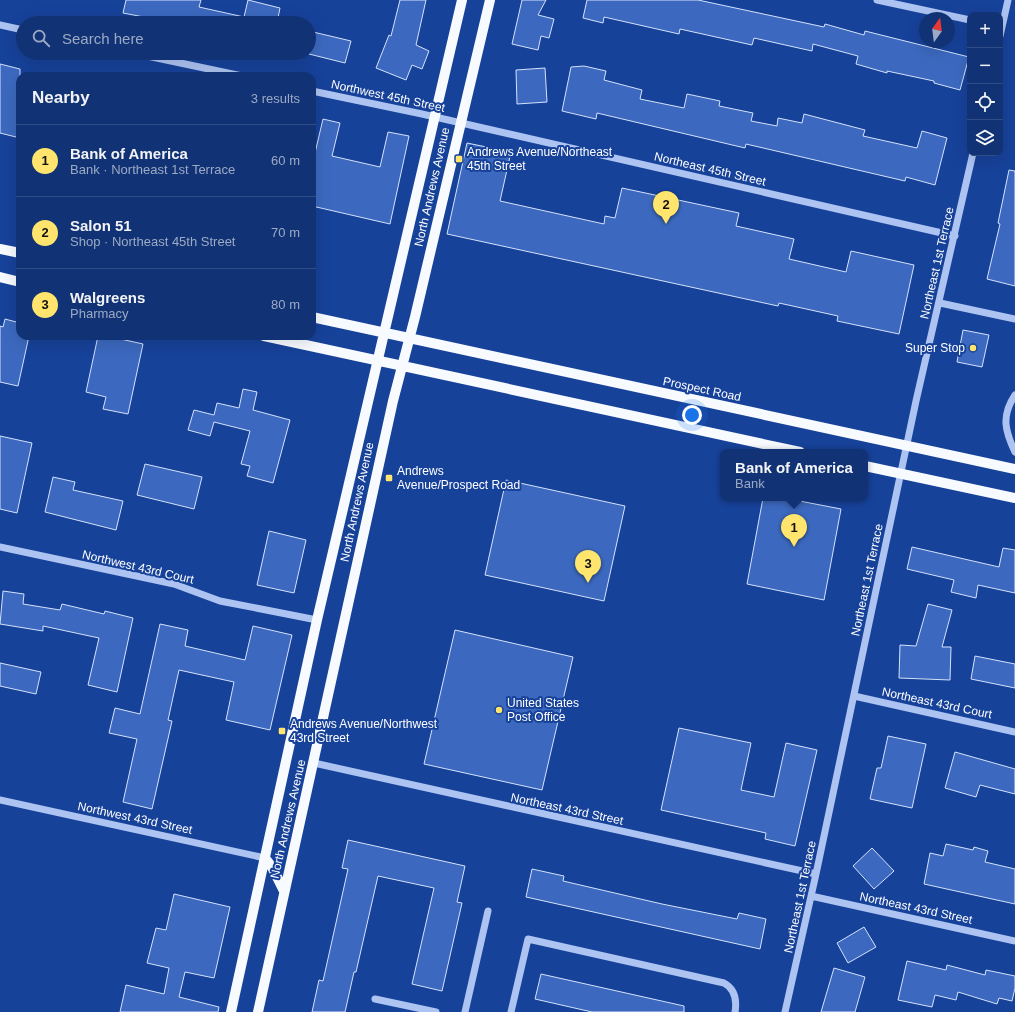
<!DOCTYPE html>
<html lang="en">
<head>
<meta charset="utf-8">
<style>
	body { margin:0; font-family:Helvetica,sans-serif; background:#1a3a79; color:#f1f3f6 }
	.controls { position:absolute; right:12px; top:12px; display:grid; overflow:hidden; border-radius:8px; box-shadow:0 4px 16px #0002 }
	.controls button { width:36px; height:36px; display:grid; place-items:center; padding:0; border:0; border-bottom:1px solid #304d86; background:#113274; color:#f1f3f6; font:20px sans-serif }
	.compass { position:absolute; left:919px; top:12px; width:36px; height:36px; border-radius:50%; background:#113274; box-shadow:0 4px 16px #0002; rotate:14deg }
	.you { position:absolute; left:692px; top:415px; width:14px; height:14px; margin:-10px; border:3px solid #fff; border-radius:50%; background:#1a73e8; box-shadow:0 0 0 6px #1a73e833 }
	.badge { display:grid; place-items:center; width:26px; height:26px; border-radius:50%; background:#ffe56d; color:#111; font-size:13px; font-weight:700 }
	.pin { position:absolute; translate:-50% -33px; filter:drop-shadow(0 1px 2px #0008) }
	.pin::after { content:''; position:absolute; top:21px; width:14px; height:12px; background:inherit; clip-path:polygon(0 0,100% 0,50% 100%) }
	.popup { position:absolute; left:720px; top:449px; width:148px; height:52px; box-sizing:border-box; display:grid; place-content:center; border-radius:8px; background:#113274; filter:drop-shadow(0 1px 3px #0005); font-size:13px; white-space:nowrap; color:#9caac5 }
	.popup b { font-size:15px; color:#f1f3f6 }
	.popup::after { content:''; position:absolute; left:50%; top:100%; margin-left:-8px; border:8px solid transparent; border-top-color:#113274 }
	.list { margin:0; padding:0; list-style:none }
	h2 { display:flex; justify-content:space-between; align-items:center; height:52px; margin:0; padding:0 16px; font-size:17px }
	h2 small { font-size:13px; font-weight:400; color:#9caac5 }
	.list li { display:grid; grid-template-columns:26px 1fr auto; gap:12px; align-items:center; box-sizing:border-box; height:72px; padding:0 16px; border-top:1px solid #304d86 }
	.list b { display:block; font-size:15px; white-space:nowrap }
	.list p { margin:0; font-size:13px; white-space:nowrap; color:#9caac5 }
	.list em { font-size:13px; font-style:normal; color:#9caac5 }
	.icon { flex:none; width:22px; height:22px; fill:none; stroke:currentColor; stroke-width:2; stroke-linecap:round; stroke-linejoin:round }
	.map { position:relative; flex:none; width:1015px; height:1012px; overflow:hidden }
	.search { position:absolute; background:#113274; box-shadow:0 4px 16px #0002; left:16px; top:16px; width:300px; height:44px; display:flex; align-items:center; gap:10px; box-sizing:border-box; padding:0 14px; border-radius:22px; color:#9caac5; font-size:15px }
	.panel { position:absolute; background:#113274; box-shadow:0 4px 16px #0002; left:16px; top:72px; width:300px; height:268px; border-radius:12px }
	.map>svg:first-child { display:block }
	.building { fill:#3c69bf; stroke:#d4e2fc }
	.lines { fill:none; stroke-linecap:round; stroke-linejoin:round }
	.minor { stroke:#adc4f2; stroke-width:7 }
	.major { stroke:#f7faff; stroke-width:10 }
	.poi-dot { fill:#ffe56d; stroke:#17429a; stroke-width:1.5 }
	.labels { text-anchor:middle; stroke-width:4; stroke-linejoin:round; paint-order:stroke }
	.street-label { font-size:12px; fill:#fff; stroke:#17429a }
	.poi-label { font-size:12px; fill:#fff; stroke:#17429a; text-anchor:start }
</style>
</head>
<body>
<div class="map">
<svg width="1015" height="1012" viewBox="0 0 1015 1012">
	<rect width="100%" height="100%" fill="#17429a"/>
	<path class="building" d="M126,0H201L199,7L244,17L248,0L280,8L277,23H175L123,13Z
		M400,0H426L416,45L429,51L422,69L412,65L406,80L376,68L389,35L391,36Z
		M522,0H546L538,15L554,19L549,38L541,36L538,50L512,44Z
		M587,0H698L824,27L825,24L864,35L865,31L969,57L960,90L934,83V81L887,71V73L856,64L858,56L813,44L812,51L754,38L752,45L680,29L679,34L604,17L603,23L583,18Z
		M309,31L351,41L345,63L309,54Z
		M0,64L20,69V138L0,133Z
		M584,66L606,71L604,80L642,90L640,99L684,108L687,94L720,101L719,106L753,113L751,121L777,126L778,118L802,123L804,114L865,130L863,136L917,148L922,131L947,138L935,185L906,177L905,181L746,144L745,148L597,113L596,119L562,111L571,67Z
		M545,68L547,102L517,104L516,70Z
		M323,119L340,123L332,156L380,167L388,132L409,136L390,224L312,206V152L315,153Z
		M467,143L511,152L500,201L604,224L605,216L615,218L622,188L739,213L736,226L794,239L789,259L846,272L851,251L914,265L899,334L837,321L838,316L779,303L778,306L447,234Z
		M1009,170L1015,171V286L987,279L1000,224L998,223Z
		M5,319L20,323V336H29L18,386L0,382V326L3,327Z
		M963,330L989,335L982,367L957,362Z
		M98,336H107L143,344L128,414L103,409L106,397L86,392Z
		M243,389L257,392L253,410L290,420L273,483L247,476L250,466L241,464L250,431L214,422L210,436L188,430L194,410L214,415L217,403L239,408Z
		M0,436L32,443L17,513L0,509Z
		M145,464L202,477L194,509L137,495Z
		M53,477L75,482L73,490L123,501L116,530L45,512Z
		M506,480L625,506L604,601L485,575Z
		M763,498H784L841,509L824,600L747,584Z
		M269,531L306,540L294,593L257,585Z
		M912,547L999,567L1003,548L1015,550V593L978,585L976,598L951,592L954,580L907,569Z
		M3,591L24,594L23,604L60,610L62,604L104,614L105,611L133,618L117,692L88,685L99,638L43,626V631L0,624Z
		M928,604L952,610L942,647H951L950,680L899,678L900,645L916,646Z
		M160,624L188,630L185,646L245,660L253,626L292,635L270,730L226,720L234,682L179,670L168,720L172,721L152,809L123,802L137,739L109,733L115,708L140,714Z
		M455,630L573,657L542,790L424,764Z
		M975,656L1015,664V688L971,679Z
		M0,663L41,672L36,694L0,686Z
		M679,728L751,743L741,790L774,797L786,743L817,750L795,846L765,839L766,833L661,810Z
		M888,736L926,744L912,808L870,799L877,768H881Z
		M955,752L1015,769V794L980,785L976,797L945,788Z
		M348,840L465,866L457,902L462,903L442,991L412,984L434,888L378,876L356,972H354L345,1012H312L319,980L323,981L348,869L342,868Z
		M946,844L973,850L974,847L988,851L985,862L1015,869V904L924,884L930,853L943,856Z
		M872,848L894,871L874,889L853,866Z
		M532,869L564,876L563,881L662,904L737,919L739,913L766,919L760,949L526,897Z
		M174,894L230,907L214,978L185,972L179,997L219,1007L218,1012H120L126,985L164,994L169,968L147,963L156,928L166,930Z
		M864,927L876,947L848,963L837,943Z
		M907,961L946,970L947,965L985,975L986,970L1015,976V988L1012,1001L999,998L997,1004L958,992L956,1000L935,995L932,1007L898,1000Z
		M834,968L865,977L855,1012H821Z
		M541,974L684,1006V1012H592L535,999Z"/>
	<g class="lines">
		<path class="minor" d="M877,0L970,20
			M0,25L23,30
			M1000,36L1008,0
			M133,53L242,76
			M312,91L422,114L955,236
			M940,303L1015,319
			M1015,395C1001,416 1005,431 1015,452
			M0,547L174,584L220,601L317,620
			M854,696L1015,732
			M314,763L816,874
			M0,800L265,858
			M811,896L1015,941
			M375,999L436,1012
			M465,1012L488,911
			M511,1012L528,939L724,983C735,989 737,1000 735,1012
			M785,1012L816,874L916,401L973,153"/>
		<path class="major" d="M0,249L20,253
			M0,277L20,282
			M312,317L1015,469
			M264,336L800,452
			M865,466L1015,498
			M265,858L272,867L284,891
			M231,1012L317,620L462,0
			M258,1012L393,401L415,317L490,0"/>
	</g>
	<g class="poi-dot">
		<rect x="455" y="155" width="8" height="8" rx="2"/>
		<circle cx="973" cy="348" r="4"/>
		<rect x="385" y="474" width="8" height="8" rx="2"/>
		<circle cx="499" cy="710" r="4"/>
		<rect x="278" y="727" width="8" height="8" rx="2"/>
	</g>
	<g class="labels">
		<g class="street-label">
			<text transform="translate(388 96) rotate(12)" y="4">Northwest 45th Street</text>
			<text transform="translate(710 169) rotate(13)" y="4">Northeast 45th Street</text>
			<text transform="translate(432 187) rotate(-77)" y="4">North Andrews Avenue</text>
			<text transform="translate(937 263) rotate(-77)" y="4">Northeast 1st Terrace</text>
			<text transform="translate(702 389) rotate(12)" y="4">Prospect Road</text>
			<text transform="translate(357 502) rotate(-78)" y="4">North Andrews Avenue</text>
			<text transform="translate(138 567) rotate(13)" y="4">Northwest 43rd Court</text>
			<text transform="translate(867 580) rotate(-78)" y="4">Northeast 1st Terrace</text>
			<text transform="translate(937 703) rotate(12)" y="4">Northeast 43rd Court</text>
			<text transform="translate(567 809) rotate(12)" y="4">Northeast 43rd Street</text>
			<text transform="translate(135 818) rotate(12)" y="4">Northwest 43rd Street</text>
			<text transform="translate(288 819) rotate(-77)" y="4">North Andrews Avenue</text>
			<text transform="translate(800 897) rotate(-78)" y="4">Northeast 1st Terrace</text>
			<text transform="translate(916 908) rotate(12)" y="4">Northeast 43rd Street</text>
		</g>
		<g class="poi-label">
			<text x="467" y="156">Andrews Avenue/Northeast<tspan x="467" dy="14">45th Street</tspan></text>
			<text x="965" y="352" text-anchor="end">Super Stop</text>
			<text x="397" y="475">Andrews<tspan x="397" dy="14">Avenue/Prospect Road</tspan></text>
			<text x="507" y="707">United States<tspan x="507" dy="14">Post Office</tspan></text>
			<text x="290" y="728">Andrews Avenue/Northwest<tspan x="290" dy="14">43rd Street</tspan></text>
		</g>
	</g>
</svg>
<div class="controls">
<button>+</button>
<button>−</button>
<button><svg class="icon" aria-label="locate" viewBox="0 0 24 24"><circle cx="12" cy="12" r="6"/><path d="M12 2v4M12 18v4M2 12h4M18 12h4"/></svg></button>
<button><svg class="icon" aria-label="layers" viewBox="0 0 24 24"><path d="M12 4l9 5-9 5-9-5zM3 14l9 5 9-5"/></svg></button>
</div>
<svg class="compass" viewBox="-18 -18 36 36"><path d="M0-13l5 13h-10z" fill="#e53935"/><path d="M0 13l5-13h-10z" fill="#9caac5"/></svg>
<div class="you"></div>
<div class="pin badge" style="left:794px;top:547px">1</div>
<div class="popup"><b>Bank of America</b>Bank</div>
<div class="pin badge" style="left:666px;top:224px">2</div>
<div class="pin badge" style="left:588px;top:583px">3</div>
<div class="search"><svg class="icon" aria-label="search" viewBox="0 0 24 24"><circle cx="10" cy="10" r="6"/><path d="M15 15l6 6"/></svg>Search here</div>
<section class="panel">
<h2>Nearby<small>3 results</small></h2>
<ul class="list">
<li><span class="badge">1</span><div><b>Bank of America</b><p>Bank · Northeast 1st Terrace</p></div><em>60 m</em></li>
<li><span class="badge">2</span><div><b>Salon 51</b><p>Shop · Northeast 45th Street</p></div><em>70 m</em></li>
<li><span class="badge">3</span><div><b>Walgreens</b><p>Pharmacy</p></div><em>80 m</em></li>
</ul>
</section>
</div>
</body>
</html>
